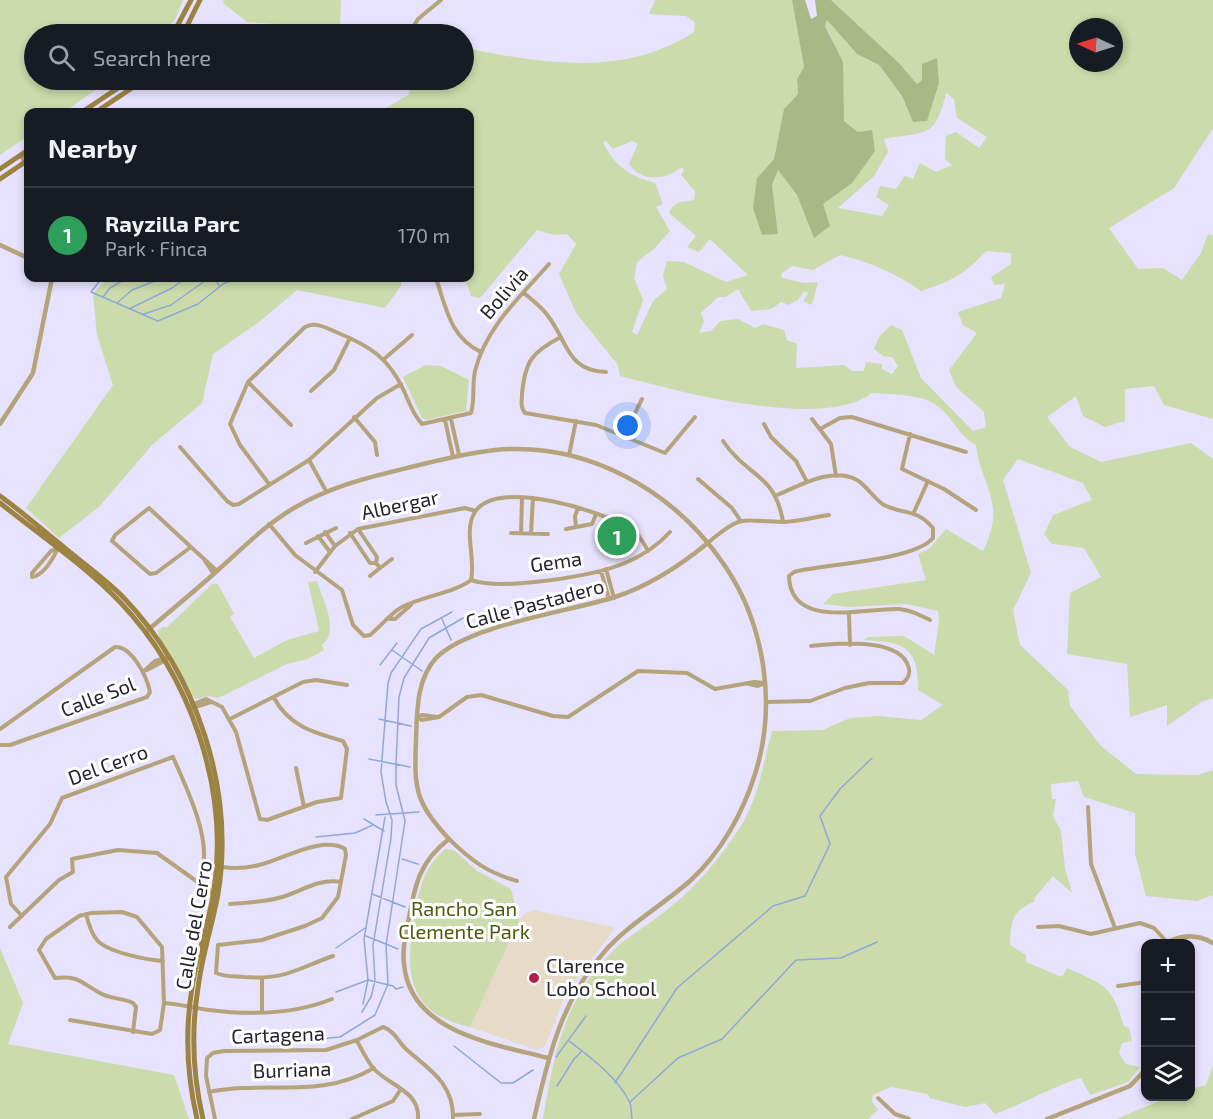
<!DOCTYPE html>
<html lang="en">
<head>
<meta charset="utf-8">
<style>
	body { margin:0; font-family:"Exo 2",sans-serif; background:#20242c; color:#f1f3f6 }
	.controls { position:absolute; right:18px; bottom:18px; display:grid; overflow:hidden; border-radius:12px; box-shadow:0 3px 9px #0003 }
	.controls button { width:54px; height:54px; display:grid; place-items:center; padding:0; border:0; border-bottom:2px solid #363941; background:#171b24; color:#f1f3f6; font:30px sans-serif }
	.compass { position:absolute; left:1069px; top:18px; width:54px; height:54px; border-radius:50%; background:#171b24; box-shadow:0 3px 9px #0003; rotate:274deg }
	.you { position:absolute; left:628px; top:426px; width:21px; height:21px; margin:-15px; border:4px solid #fff; border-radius:50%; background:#1a73e8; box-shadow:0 0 0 9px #1a73e833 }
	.badge { display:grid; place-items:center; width:39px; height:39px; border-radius:50%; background:#d594aa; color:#fff; font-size:20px; font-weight:700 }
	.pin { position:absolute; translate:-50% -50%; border:3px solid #fff; box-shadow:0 2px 6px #0006 }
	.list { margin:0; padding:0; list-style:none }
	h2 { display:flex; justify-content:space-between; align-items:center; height:78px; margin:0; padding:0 24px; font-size:26px }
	h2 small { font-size:20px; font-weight:400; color:#9ea1a6 }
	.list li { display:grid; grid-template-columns:39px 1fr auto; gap:18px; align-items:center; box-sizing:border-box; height:96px; padding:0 24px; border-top:2px solid #363941 }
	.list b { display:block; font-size:22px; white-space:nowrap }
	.list p { margin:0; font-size:20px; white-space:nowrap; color:#9ea1a6 }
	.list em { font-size:20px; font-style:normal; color:#9ea1a6 }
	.icon { flex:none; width:33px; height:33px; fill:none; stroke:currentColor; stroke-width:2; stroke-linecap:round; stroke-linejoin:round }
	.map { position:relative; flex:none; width:1213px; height:1119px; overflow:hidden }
	.search { position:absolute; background:#171b24; box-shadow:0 3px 9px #0003; left:24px; top:24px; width:450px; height:66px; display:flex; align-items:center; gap:15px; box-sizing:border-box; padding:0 21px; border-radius:33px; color:#9ea1a6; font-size:22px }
	.panel { position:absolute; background:#171b24; box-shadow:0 3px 9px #0003; left:24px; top:108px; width:450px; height:174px; border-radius:12px }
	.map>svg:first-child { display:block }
	.education { fill:#e6dbc7 }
	.green { fill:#cbdbab; fill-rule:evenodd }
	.forest { fill:#a9b986 }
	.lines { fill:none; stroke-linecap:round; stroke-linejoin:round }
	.stream { stroke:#91a8d6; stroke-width:1.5 }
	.minor { stroke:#b5a47b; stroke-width:4 }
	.tertiary { stroke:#b5a47b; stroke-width:4.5 }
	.secondary { stroke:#9d8342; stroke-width:5 }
	.poi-dot { fill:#b2214d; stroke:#fff; stroke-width:2 }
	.labels { text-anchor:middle; stroke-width:6; stroke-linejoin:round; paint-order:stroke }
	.street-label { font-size:20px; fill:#25232d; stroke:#fff }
	.park-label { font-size:20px; fill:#4a5c0b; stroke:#fff }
	.poi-label { font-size:20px; fill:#25232d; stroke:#fff; text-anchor:start }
</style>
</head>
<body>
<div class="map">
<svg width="1213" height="1119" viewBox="0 0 1213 1119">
	<rect width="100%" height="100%" fill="#e7e2fd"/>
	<path class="education" d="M533,910L613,927L614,930L581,972L563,1001L545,1046L537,1050L470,1027L519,921L524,914Z"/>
	<path class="green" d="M0,0H183L176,18L162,34H34V80H110L64,112H28V136L0,155Z
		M224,0H341L340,28L247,22L223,3Z
		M655,0H792L804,67L797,79L798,94L784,110L774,159L757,178L778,234L772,185L778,170L797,195L814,237L822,204L852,183L858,132L844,121C838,87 844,55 825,26L827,20L857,54L879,65L902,96L913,122L922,80L917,84L899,63L831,0H1213V128L1174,188L1109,228L1138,269L1163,268L1182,280L1201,253L1208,234L1213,236V419L1164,405L1154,386L1125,389V421L1105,427L1083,416L1076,396L1047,417L1070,447L1101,462L1191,443L1213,459V698L1201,702L1167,726V705L1130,717L1127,664L1067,654L1070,593L1101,577L1084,548L1052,544L1044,534L1053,515L1092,500L1083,483L1018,459L1003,480L1031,573L1013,610L1020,645L1068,690L1070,706L1101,746L1136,774L1198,775L1213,770V895L1197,901L1146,896L1135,854V813L1084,797L1078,781L1051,784L1052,799H1056L1053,816L1061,831L1065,868L1072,893L1053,876L1035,897L1034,902C1011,911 1011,922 1010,945L1026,955V962L1062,977L1067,968C1106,986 1111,984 1124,1026L1129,1028L1132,1041L1122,1043L1119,1053L1126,1064L1140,1067L1128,1082L1090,1095L1081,1078C1051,1087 1025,1103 995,1114L985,1103L965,1107L930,1098L928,1094L891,1087L873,1095L872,1102L878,1110L868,1119H543C554,1053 564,999 614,950C630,934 652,923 669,908C697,886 721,857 741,826C758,799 764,761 772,731L823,730L850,718L878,716L921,720L943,705L918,690C919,646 903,642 864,640L868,637L904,636L934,655L939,621L938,611L906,604L850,607L823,604L833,594L926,580L918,554L929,549L946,529L983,551C1007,502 982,490 976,445C959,436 954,420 940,408C922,393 895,395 872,393C822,431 678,391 620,376L618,365L576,313L559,274L576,244L567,234L554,235L537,230L480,298L471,296L465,278H470V112H379L408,95L414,80H464V48C541,63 624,78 694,32L695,22L686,16L649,14ZM1078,27H1114V63H1078ZM946,93L954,99L957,118L987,137L979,148L956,132L946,136L945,159L952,165L936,172L920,163L913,179L905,176L896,189L880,186L876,197L889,205L882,216L838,208L874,176L888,152L884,139C927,131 935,139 946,93ZM606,141L613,149L632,141L638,144L629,164C642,183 665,180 682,167L684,170L681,175L695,191L694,200C682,202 674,201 669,213L696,236L687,247L699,252L710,239L748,275L726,282L684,262L667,261L663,275L667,289L653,301L637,335L632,332L643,300L634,278L637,262L655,248L670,231L656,207L663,204L655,183C630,176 614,166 603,142ZM986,251L1011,253V264L991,277L994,285L1005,284L1001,298L958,312L963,325L977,333L949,370L956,387L984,412L986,427L973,431L921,378L902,330L891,325L879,337L874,349L883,356L892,357L898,366L892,374L882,369V364L866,362L864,371H851L845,365L796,368L797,344L787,340L784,330L763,324L755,328L738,319L720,321L711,331L699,333L704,322L701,313L718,297H725L738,289L751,311L771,309L781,302L788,305L798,300L804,291L808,293L803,301L812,305L818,282L804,283L782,278L781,274L792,266L813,270L840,255C870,262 895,273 921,291C948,283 967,273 986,251Z
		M107,278H402L401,286L385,308L297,290L259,322L213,354L202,403L152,445L99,507L59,538L26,508L113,385L97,335L93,294Z
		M426,365L441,366L469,380L466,411L426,420L422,418L403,377Z
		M317,581C321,596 341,631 322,645L324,650L308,659L287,664L218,698L208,696L195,699L159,637L158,630L164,626L166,628L212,584H218L234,614L230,617L254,658L287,640L319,631L308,582Z
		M445,849L454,850L477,871L511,889L519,921L470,1027C409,1014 404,973 414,919C419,890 422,870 445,849Z
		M0,948L23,1003L8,1044L174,1075L189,1119H0Z
		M1213,1065V1119H1116L1169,1097L1190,1096L1191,1089L1206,1085Z"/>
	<path class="forest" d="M792,0H805L811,19L817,16L815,0H831L899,63L917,84L922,80V64L937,58L939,83L927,121L913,122L902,96L879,65L857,54L827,20L825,26L843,62L844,121L858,132L872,130L875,151L852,183L823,204L830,226L814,238L797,195L778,170L772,185L778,234L762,235L753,208L757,178L774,159L784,109L798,94L797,79L804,67Z"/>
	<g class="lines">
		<path class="stream" d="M102,278L91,292L158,321L198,304L223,284L238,278
			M214,278L219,285
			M103,297L110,288L127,278
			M117,303L132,290L162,278
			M131,308L172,288L186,278
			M144,314L171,305L209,278
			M442,619L451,640
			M392,650L422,671
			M380,665L397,643
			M379,719L411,726
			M369,759L410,767
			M376,815L419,812
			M364,819L384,831
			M316,837L355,833L373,825
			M402,859L418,864
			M372,894L405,907
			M366,936L398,949
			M336,948L365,928
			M336,992L368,980L393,986L396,989L403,987
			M363,1004L368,980L364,939L385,817
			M362,1012L371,997L375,981L373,945L391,838L392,820L386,802L381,772L388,683L391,673L421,629L452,612
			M319,1039L340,1037L375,1015L388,984L386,945L405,821L396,785V764L399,697L404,678L429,638L463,618L519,606
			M569,1041C590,1057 617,1077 629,1101C632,1105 631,1113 632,1119
			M454,1046L501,1083H513L533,1070
			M556,1057L586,1016
			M615,1083L677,988L773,906L805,896L830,844L820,816L840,789L872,758
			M557,1086L574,1059L582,1051
			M630,1102L678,1058L722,1039L796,960L841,958L877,942"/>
		<path class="minor" d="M409,34L418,19L441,0
			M436,278C446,308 450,337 481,352
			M524,293C532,300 542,307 548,316C568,342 567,371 606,372
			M561,337C532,352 525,361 522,394C522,401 520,407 525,413L596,425L665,453L695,417
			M384,359L412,335
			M248,382L291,425
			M311,391L334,370L350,338
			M354,417L375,442L377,455
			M451,419L459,455
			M812,419L831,444L836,476
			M445,420L453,457
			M764,424L771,437L796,461L807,482
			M820,429L840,418L852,417L966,452
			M910,434L902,469L944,489L976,510
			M623,437L642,399
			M723,441C748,478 775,473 783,522
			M180,447L227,501L233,505L239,504L309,460L377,398L401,384
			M569,455L576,421
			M309,460L326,491
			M698,479L732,508L740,520
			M269,484L240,445L230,424L248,382L305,327C315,321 326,328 336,332C370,346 388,357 404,391C409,402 413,415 422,424L471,413C475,400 472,385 475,371C486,327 520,297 549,264
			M777,495C799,486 832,466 857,480C867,486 874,499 884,505C904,515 916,508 933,528V538C914,561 824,564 794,572L789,576C790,631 868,607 899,609C911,610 920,615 930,620
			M149,508L191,547L156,573L150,574L112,541L115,535Z
			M914,512L928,481
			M269,524L295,555L342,590L353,625L364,636L370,635C380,627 392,612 402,607C421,597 456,592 471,580
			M576,527L575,516L578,508
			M358,529L377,557L376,563L380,568L370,576
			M566,529L592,524L596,514
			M325,532L335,546
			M350,533L370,563H376
			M511,533L548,534
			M521,533L522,498
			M531,533L533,498
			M318,536L330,552
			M709,542C742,514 741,521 782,522C797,522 814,517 829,515
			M306,543L336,528
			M191,547L217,571
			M205,561L214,574
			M380,568L392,559
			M606,569L614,598
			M601,571L609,599
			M315,572L335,546L358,529L465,508L475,511
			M32,577C45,575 54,557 59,546
			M32,577V573L51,551L57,549
			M471,580C476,559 463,530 475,512C497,477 604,512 631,529C639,534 644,543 648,551
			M471,580C502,591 594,576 625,563C642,556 658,545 670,532
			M849,614L850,645
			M390,619H395L411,605
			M147,670L166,660
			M143,672L155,661L169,657
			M749,684L758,686L765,683
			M766,702L810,701L845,688L869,683H903C910,677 911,671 907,663C895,638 835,643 811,646
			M191,705L206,699L222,707L236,732L260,819L267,820L317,802L341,798L347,749L343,741C314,733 289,726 274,698
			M192,708L211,702
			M417,717L422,720L439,717L467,697L481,695L553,716L568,717L638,671L687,673L715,689L754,682L765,683
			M417,717L422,715L438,717
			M230,719L303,682L316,680L347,685
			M0,729L115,647C132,646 147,677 150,692L147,697L10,745H0
			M296,768L304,807
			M1088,807L1091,864L1115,928
			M449,839C472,861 486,872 517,881
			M222,867C234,869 247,868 259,865C281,860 323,835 345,849L346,855L338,897L322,918L305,926L262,940L218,945L216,973C225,977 234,976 244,977C286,980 296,969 333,956
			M197,883L201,892L213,893
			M230,904C248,903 265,902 282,897C302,891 319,878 341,882
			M86,914C88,922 91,933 97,940C107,952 147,960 163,961
			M22,916L11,904L6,877L50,824L62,798L173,757C187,790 218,849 197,883
			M10,927L59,880L73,872L72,859L118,850L157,853L213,893
			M1038,927L1059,926L1091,934L1140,923L1154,928L1167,942
			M262,978V1011
			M1118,986L1146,982
			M1190,993V1033
			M164,1003C180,1004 193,1008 209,1010C249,1015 295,1014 332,999
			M70,1020L152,1034L160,1030L164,1003L162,947L137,917L122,912L91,913L79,916L46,939L39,950L55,978C79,975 81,983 100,993C110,999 123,998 133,1003L136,1007L133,1032
			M357,1041C362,1050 367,1061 374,1069C390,1086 420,1091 418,1119
			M209,1092C268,1080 319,1100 374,1068
			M878,1098L895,1114L909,1119
			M453,1115L480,1114
			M215,1119L206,1076L207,1058L213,1053L224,1051L326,1050L357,1040L383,1027C394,1030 399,1043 407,1050C430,1070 454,1084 453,1119
			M352,1119L393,1101L401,1089"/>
		<path class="tertiary" d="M21,155L28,167
			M0,245L28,258
			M0,424L33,373L52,278
			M148,630C171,610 195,591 218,570C243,548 265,525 294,508C331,486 370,477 411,467C439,460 467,453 495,450C587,441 675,491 725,566C765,625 777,706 755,774C743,813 721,852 691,880C663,905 630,923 605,951C561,1000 548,1058 534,1119
			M1165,944C1181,934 1197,934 1213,943
			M548,1058C495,1044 410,1033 404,964C402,949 406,933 409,918C415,884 420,861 449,839C415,802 414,789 416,740C417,713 416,680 436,658C468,625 568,612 615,597C649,586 681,565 709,542
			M1047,1119L1130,1086L1146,1069"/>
		<path class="secondary" d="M173,34L191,0
			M183,34L200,0
			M82,112L130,80
			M96,112L144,80
			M0,169L28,150
			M0,179L28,160
			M0,496C21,511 40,528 60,544C81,562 104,578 123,597C197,674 235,789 218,894C212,926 202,956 198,988C191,1031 193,1076 203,1119
			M0,503C40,535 84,565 119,601C191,676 229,788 214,890C209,923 197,955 192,988C185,1031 187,1076 197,1119"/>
	</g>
	<circle class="poi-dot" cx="534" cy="978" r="6"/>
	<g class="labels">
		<g class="street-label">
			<text transform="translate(504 293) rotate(-49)" y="7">Bolivia</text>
			<text transform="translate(400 505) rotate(-12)" y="7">Albergar</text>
			<text transform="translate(556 562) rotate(-8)" y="7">Gema</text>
			<text transform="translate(535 604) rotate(-15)" y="7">Calle Pastadero</text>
			<text transform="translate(98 697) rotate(-21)" y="7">Calle Sol</text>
			<text transform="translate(108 765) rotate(-20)" y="7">Del Cerro</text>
			<text transform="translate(194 925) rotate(-80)" y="7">Calle del Cerro</text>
			<text transform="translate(278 1035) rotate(-2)" y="7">Cartagena</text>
			<text transform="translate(292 1070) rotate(-2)" y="7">Burriana</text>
		</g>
		<g class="park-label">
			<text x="464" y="916">Rancho San<tspan x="464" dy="23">Clemente Park</tspan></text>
		</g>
		<g class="poi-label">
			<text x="546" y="973">Clarence<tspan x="546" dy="23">Lobo School</tspan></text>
		</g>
	</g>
</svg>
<div class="controls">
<button>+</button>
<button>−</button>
<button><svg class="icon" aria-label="layers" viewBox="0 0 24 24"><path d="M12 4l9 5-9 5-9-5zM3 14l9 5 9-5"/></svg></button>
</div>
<svg class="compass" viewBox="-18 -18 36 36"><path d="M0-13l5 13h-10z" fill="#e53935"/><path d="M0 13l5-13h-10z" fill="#9ea1a6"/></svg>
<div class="you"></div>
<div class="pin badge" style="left:617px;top:536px;background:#2e9e5b">1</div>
<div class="search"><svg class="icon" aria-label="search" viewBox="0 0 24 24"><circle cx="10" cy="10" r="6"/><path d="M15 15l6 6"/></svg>Search here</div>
<section class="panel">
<h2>Nearby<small></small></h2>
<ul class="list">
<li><span class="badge" style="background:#2e9e5b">1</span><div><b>Rayzilla Parc</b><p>Park · Finca</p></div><em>170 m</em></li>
</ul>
</section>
</div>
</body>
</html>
